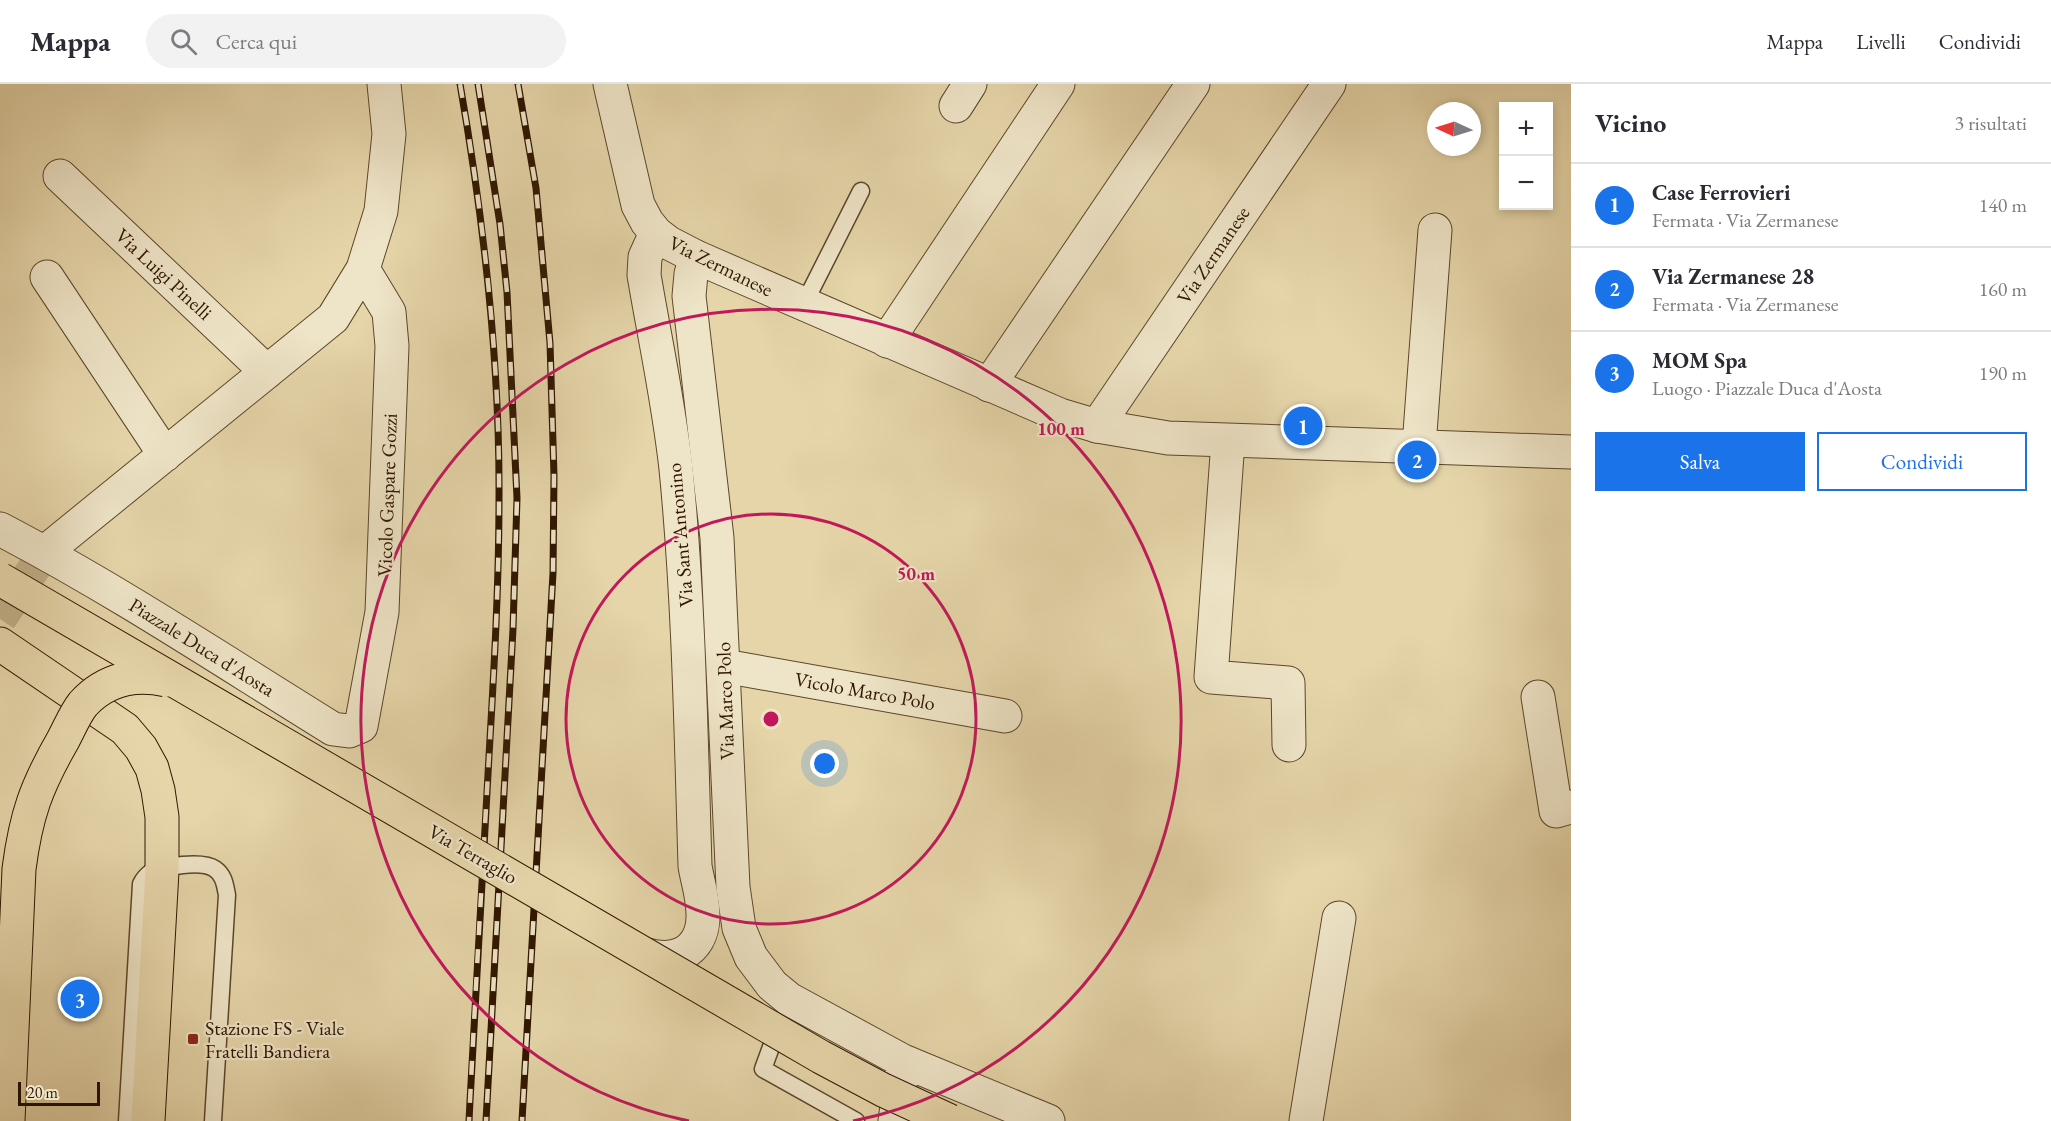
<!DOCTYPE html>
<html lang="it">
<head>
<meta charset="utf-8">
<style>
	body { margin:0; font-family:"EB Garamond",serif; background:#f2f2f3; color:#2b2b33 }
	.controls { position:absolute; right:18px; top:18px; display:grid; overflow:hidden; border-radius:0px; box-shadow:0 3px 9px #0003 }
	.controls button { width:54px; height:54px; display:grid; place-items:center; padding:0; border:0; border-bottom:2px solid #e1e1e2; background:#fff; color:#2b2b33; font:30px sans-serif }
	.compass { position:absolute; left:1427px; top:18px; width:54px; height:54px; border-radius:50%; background:#fff; box-shadow:0 3px 9px #0003; rotate:274deg }
	.scale { position:absolute; left:18px; bottom:15px; width:82px; box-sizing:border-box; padding-left:6px; border:3px solid #2f1600; border-top:0; font-size:16px; line-height:21px; white-space:nowrap; color:#2f1600; -webkit-text-stroke:4px #eee4c7; paint-order:stroke }
	.you { position:absolute; left:825px; top:680px; width:21px; height:21px; margin:-15px; border:4px solid #fff; border-radius:50%; background:#1a73e8; box-shadow:0 0 0 9px #1a73e833 }
	.badge { display:grid; place-items:center; width:39px; height:39px; border-radius:50%; background:#1a73e8; color:#fff; font-size:20px; font-weight:700 }
	.pin { position:absolute; translate:-50% -50%; border:3px solid #fff; box-shadow:0 2px 6px #0006 }
	.list { margin:0; padding:0; list-style:none }
	h2 { display:flex; justify-content:space-between; align-items:center; height:78px; margin:0; padding:0 24px; font-size:26px }
	h2 small { font-size:20px; font-weight:400; color:#7c7c81 }
	.list li { display:grid; grid-template-columns:39px 1fr auto; gap:18px; align-items:center; box-sizing:border-box; height:84px; padding:0 24px; border-top:2px solid #e1e1e2 }
	.list b { display:block; font-size:22px; white-space:nowrap }
	.list p { margin:0; font-size:20px; white-space:nowrap; color:#7c7c81 }
	.list em { font-size:20px; font-style:normal; color:#7c7c81 }
	.actions { display:flex; gap:12px; padding:18px 24px }
	.actions a { flex:1; padding:14px 0; border:2px solid #1a73e8; border-radius:0px; text-align:center; font-size:21px; color:#1a73e8 }
	.actions .main { background:#1a73e8; color:#fff }
	.icon { flex:none; width:33px; height:33px; fill:none; stroke:currentColor; stroke-width:2; stroke-linecap:round; stroke-linejoin:round }
	.map { position:relative; flex:none; width:1571px; height:1037px; overflow:hidden }
	header { display:flex; align-items:center; gap:36px; box-sizing:border-box; height:84px; padding:0 30px; background:#fff; border-bottom:2px solid #e1e1e2 }
	header strong { font-size:28px }
	nav { display:flex; gap:33px; margin-inline-start:auto; font-size:21px }
	.search { width:420px; height:54px; background:#f2f2f3; display:flex; align-items:center; gap:15px; box-sizing:border-box; padding:0 21px; border-radius:33px; color:#7c7c81; font-size:22px }
	main { display:flex }
	aside { flex:1; background:#fff }
	.map>svg:first-child { display:block }
	.lines { fill:none; stroke-linecap:round; stroke-linejoin:round }
	.minor-tunnel { stroke:#c1af87; stroke-width:33; stroke-dasharray:33 16; stroke-linecap:butt }
	.service-casing { stroke:#5c462a; stroke-width:19 }
	.minor-casing { stroke:#5c462a; stroke-width:35 }
	.tertiary-casing { stroke:#5c462a; stroke-width:35 }
	.primary-casing { stroke:#2f1600; stroke-width:35 }
	.service { stroke:#eee4c7; stroke-width:16 }
	.minor { stroke:#eee4c7; stroke-width:33 }
	.tertiary { stroke:#eee4c7; stroke-width:33 }
	.primary { stroke:#e5d5a9; stroke-width:33 }
	.rail-casing { stroke:#2f1600; stroke-width:7 }
	.rail { stroke:#eee4c7; stroke-width:4.5; stroke-dasharray:14; stroke-linecap:butt }
	.primary-bridge-casing { stroke:#2f1600; stroke-width:35; stroke-linecap:butt }
	.primary-bridge { stroke:#e5d5a9; stroke-width:33 }
	.ring { fill:none; stroke:#c2185b; stroke-width:3 }
	.poi-dot { fill:#8f2418; stroke:#eee4c7; stroke-width:2 }
	.labels { text-anchor:middle; stroke-width:4.5; stroke-linejoin:round; paint-order:stroke }
	.street-label { font-size:20px; fill:#2f1600; stroke:#eee4c7 }
	.poi-label { font-size:20px; fill:#2f1600; stroke:#eee4c7; text-anchor:start }
	.centre { fill:#c2185b; stroke:#eee4c7; stroke-width:3 }
	.ring-label { font-size:18px; text-anchor:middle; font-weight:bold; fill:#c2185b; stroke:#eee4c7; stroke-width:4.5; stroke-linejoin:round; paint-order:stroke }
</style>
</head>
<body>
<header>
<strong>Mappa</strong>
<div class="search"><svg class="icon" aria-label="search" viewBox="0 0 24 24"><circle cx="10" cy="10" r="6"/><path d="M15 15l6 6"/></svg>Cerca qui</div>
<nav><a>Mappa</a><a>Livelli</a><a>Condividi</a></nav>
</header>
<main>
<div class="map">
<svg width="1571" height="1037" viewBox="0 0 1571 1037">
	<rect width="100%" height="100%" fill="#e5d5a9"/>
	<filter id="stains"><feTurbulence type="fractalNoise" baseFrequency=".00333" numOctaves="4"/><feColorMatrix values="0 0 0 0 .2 0 0 0 0 .09 0 0 0 0 .02 0 0 0 .5 -.17"/></filter>
	<radialGradient id="worn" r=".72"><stop offset=".6" stop-color="#630" stop-opacity="0"/><stop offset="1" stop-color="#630" stop-opacity=".3"/></radialGradient>
	<g class="lines">
		<path class="minor-tunnel" d="M0,535L45,468"/>
		<g class="service-casing">
			<path id="service" d="M804,220L861,107
				M778,944L763,985L856,1037
				M127,1037L141,800C143,796 146,792 150,789C164,782 202,776 215,785C224,791 225,801 227,811L213,1037"/>
		</g>
		<g class="minor-casing">
			<path id="minor" d="M956,22L970,0
				M60,92L267,288
				M696,173L691,190L689,212L717,454L733,803L739,844L751,873L772,901L789,915L903,977L1048,1037
				M47,193L165,371
				M887,257L1058,0
				M989,301L1193,0
				M1097,342L1329,0
				M1228,357L1211,593L1288,599L1289,661
				M1419,362L1435,146
				M0,445C115,505 223,577 333,645L349,647L361,642L382,528L392,262L389,228L363,185
				M45,468L333,234L363,185L381,127L389,50L384,0
				M724,582L1005,632
				M1538,613L1556,727L1571,723
				M895,1037L902,985
				M1306,1037L1339,834"/>
		</g>
		<g class="tertiary-casing">
			<path id="tertiary" d="M610,0L638,121L647,138L656,149L669,159L696,173L1060,331L1097,342L1168,354L1571,368
				M647,871C686,881 708,858 702,819C701,807 697,794 695,782C691,650 689,517 676,385C669,320 655,256 644,191L645,173L656,149"/>
		</g>
		<g class="primary-casing">
			<path id="primary" d="M0,560L125,645L141,664L152,684L158,706L162,733V787L148,1037"/>
		</g>
		<use href="#service" class="service"/>
		<use href="#minor" class="minor"/>
		<use href="#tertiary" class="tertiary"/>
		<use href="#primary" class="primary"/>
		<g class="rail-casing">
			<path id="rail" d="M460,0C484,138 500,276 499,416C499,501 494,586 489,672C482,793 475,915 469,1037
				M478,0L500,140L507,208L517,414L513,545L486,1037
				M518,0L536,104L550,259L554,392L553,489L522,1037"/>
		</g>
		<use href="#rail" class="rail"/>
		<g class="primary-bridge-casing">
			<path id="primary-bridge" d="M0,495L821,973L883,1006L950,1037
				M8,1037L19,785C26,731 36,703 63,656C69,645 75,630 83,620C106,595 135,589 166,596"/>
		</g>
		<use href="#primary-bridge" class="primary-bridge"/>
	</g>
	<g class="ring">
		<circle cx="771" cy="635" r="205"/>
		<path d="M689 1037A410 410 0 1 1 853 1037"/>
	</g>
	<rect class="poi-dot" x="187" y="949" width="12" height="12" rx="3"/>
	<g class="labels">
		<g class="street-label">
			<text transform="translate(1213 171) rotate(-56)" y="7">Via Zermanese</text>
			<text transform="translate(721 182) rotate(26)" y="7">Via Zermanese</text>
			<text transform="translate(164 190) rotate(43)" y="7">Via Luigi Pinelli</text>
			<text transform="translate(387 411) rotate(-88)" y="7">Vicolo Gaspare Gozzi</text>
			<text transform="translate(680 451) rotate(-95)" y="7">Via Sant'Antonino</text>
			<text transform="translate(202 563) rotate(32)" y="7">Piazzale Duca d'Aosta</text>
			<text transform="translate(865 607) rotate(10)" y="7">Vicolo Marco Polo</text>
			<text transform="translate(725 617) rotate(-92)" y="7">Via Marco Polo</text>
			<text transform="translate(473 770) rotate(30)" y="7">Via Terraglio</text>
		</g>
		<g class="poi-label">
			<text x="205" y="951">Stazione FS - Viale<tspan x="205" dy="23">Fratelli Bandiera</tspan></text>
		</g>
	</g>
	<circle cx="771" cy="635" r="9" class="centre"/>
	<g class="ring-label">
		<text x="1061" y="351">100 m</text>
		<text x="916" y="496">50 m</text>
	</g>
	<rect width="100%" height="100%" filter="url(#stains)"/>
	<rect width="100%" height="100%" fill="url(#worn)"/>
</svg>
<div class="controls">
<button>+</button>
<button>−</button>
</div>
<svg class="compass" viewBox="-18 -18 36 36"><path d="M0-13l5 13h-10z" fill="#e53935"/><path d="M0 13l5-13h-10z" fill="#7c7c81"/></svg>
<div class="scale">20 m</div>
<div class="you"></div>
<div class="pin badge" style="left:1303px;top:342px">1</div>
<div class="pin badge" style="left:1417px;top:376px">2</div>
<div class="pin badge" style="left:80px;top:915px">3</div>
</div>
<aside>
<h2>Vicino<small>3 risultati</small></h2>
<ul class="list">
<li><span class="badge">1</span><div><b>Case Ferrovieri</b><p>Fermata · Via Zermanese</p></div><em>140 m</em></li>
<li><span class="badge">2</span><div><b>Via Zermanese 28</b><p>Fermata · Via Zermanese</p></div><em>160 m</em></li>
<li><span class="badge">3</span><div><b>MOM Spa</b><p>Luogo · Piazzale Duca d'Aosta</p></div><em>190 m</em></li>
</ul>
<div class="actions"><a class="main">Salva</a><a>Condividi</a></div>
</aside>
</main>
</body>
</html>
